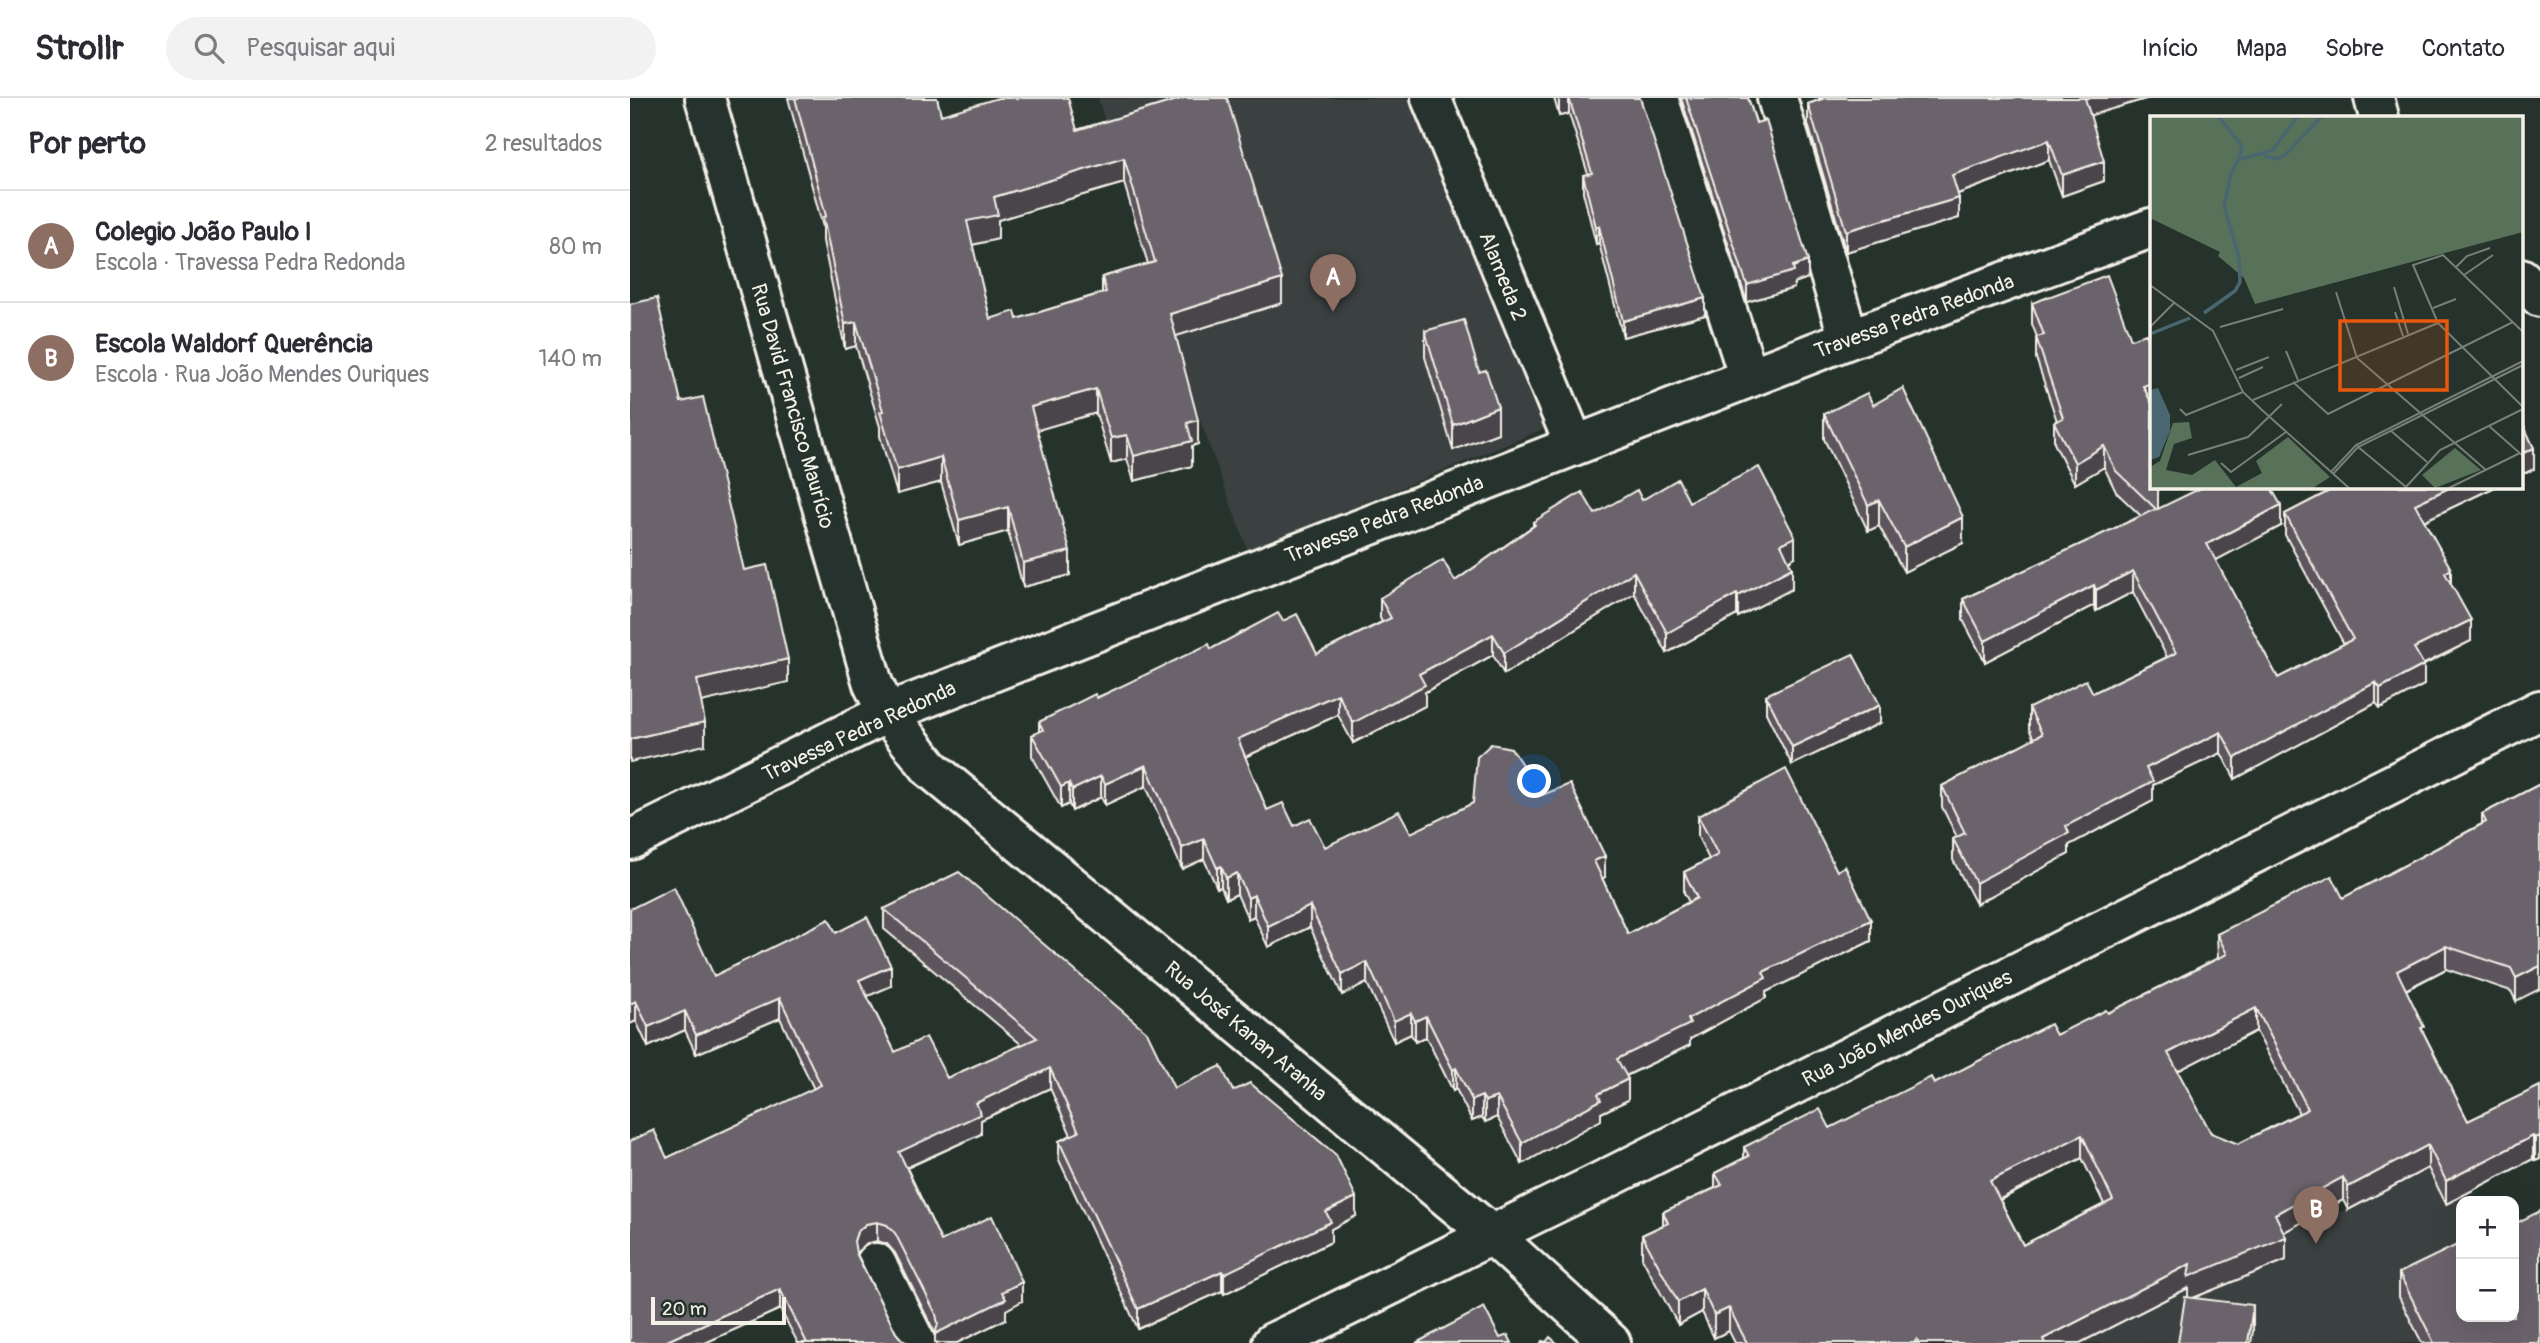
<!DOCTYPE html>
<html lang="pt">
<head>
<meta charset="utf-8">
<style>
	body { margin:0; font-family:Pangolin,sans-serif; background:#f2f2f3; color:#2b2b33 }
	.controls { position:absolute; right:21px; bottom:21px; display:grid; overflow:hidden; border-radius:14px; box-shadow:0 7px 28px #0002 }
	.controls button { width:63px; height:63px; display:grid; place-items:center; padding:0; border:0; border-bottom:2px solid #e1e1e2; background:#fff; color:#2b2b33; font:35px sans-serif }
	.scale { position:absolute; left:21px; bottom:18px; width:135px; box-sizing:border-box; padding-left:7px; border:4px solid #f4f1e8; border-top:0; font-size:19px; line-height:24px; white-space:nowrap; color:#f4f1e8; -webkit-text-stroke:5px #26332d; paint-order:stroke }
	.you { position:absolute; left:905px; top:684px; width:24px; height:24px; margin:-18px; border:5px solid #fff; border-radius:50%; background:#1a73e8; box-shadow:0 0 0 10px #1a73e833 }
	.badge { display:grid; place-items:center; width:46px; height:46px; border-radius:50%; background:#8a5d65; color:#fff; font-size:23px; font-weight:700 }
	.pin { position:absolute; translate:-50% -58px; filter:drop-shadow(0 2px 4px #0008) }
	.pin::after { content:''; position:absolute; top:37px; width:24px; height:21px; background:inherit; clip-path:polygon(0 0,100% 0,50% 100%) }
	.list { margin:0; padding:0; list-style:none }
	h2 { display:flex; justify-content:space-between; align-items:center; height:91px; margin:0; padding:0 28px; font-size:30px }
	h2 small { font-size:23px; font-weight:400; color:#7c7c81 }
	.list li { display:grid; grid-template-columns:46px 1fr auto; gap:21px; align-items:center; box-sizing:border-box; height:112px; padding:0 28px; border-top:2px solid #e1e1e2 }
	.list b { display:block; font-size:26px; white-space:nowrap }
	.list p { margin:0; font-size:23px; white-space:nowrap; color:#7c7c81 }
	.list em { font-size:23px; font-style:normal; color:#7c7c81 }
	.icon { flex:none; width:38px; height:38px; fill:none; stroke:currentColor; stroke-width:2; stroke-linecap:round; stroke-linejoin:round }
	.map { position:relative; flex:none; width:1910px; height:1245px; overflow:hidden }
	header { display:flex; align-items:center; gap:42px; box-sizing:border-box; height:98px; padding:0 35px; background:#fff; border-bottom:2px solid #e1e1e2 }
	header strong { font-size:33px }
	nav { display:flex; gap:38px; margin-inline-start:auto; font-size:24px }
	.search { width:490px; height:63px; background:#f2f2f3; display:flex; align-items:center; gap:18px; box-sizing:border-box; padding:0 24px; border-radius:38px; color:#7c7c81; font-size:26px }
	main { display:flex }
	aside { flex:1; background:#fff }
	.map>svg:first-child { display:block }
	.built { fill:#3a4140 }
	.lines { fill:none; stroke-linecap:round; stroke-linejoin:round }
	.minor-casing { stroke:#f4f1e8; stroke-width:44 }
	.minor { stroke:#26332d; stroke-width:38 }
	.wall { fill:#5b555d; stroke:#f4f1e8; stroke-width:2; fill-rule:evenodd }
	.shaded-wall { fill:#4a454c; stroke:#f4f1e8; stroke-width:2 }
	.building { fill:#6a636c; stroke:#f4f1e8; stroke-width:2; fill-rule:evenodd }
	.labels { text-anchor:middle; stroke-width:5; stroke-linejoin:round; paint-order:stroke }
	.street-label { font-size:21px; fill:#f4f1e8; stroke:#26332d }
	.inset-river { fill:none; stroke:#4a6771; stroke-width:3.5 }
	.inset-road { fill:none; stroke:#787f78; stroke-width:2 }
	.view { fill:#e8590c; fill-opacity:0.15; stroke:#e8590c; stroke-width:3.5 }
	.inset-edge { fill:none; stroke:#f4f1e8; stroke-width:3.5 }
</style>
</head>
<body>
<header>
<strong>Strollr</strong>
<div class="search"><svg class="icon" aria-label="search" viewBox="0 0 24 24"><circle cx="10" cy="10" r="6"/><path d="M15 15l6 6"/></svg>Pesquisar aqui</div>
<nav><a>Início</a><a>Mapa</a><a>Sobre</a><a>Contato</a></nav>
</header>
<main>
<aside>
<h2>Por perto<small>2 resultados</small></h2>
<ul class="list">
<li><span class="badge" style="background:#8d6e63">A</span><div><b>Colegio João Paulo I</b><p>Escola · Travessa Pedra Redonda</p></div><em>80 m</em></li>
<li><span class="badge" style="background:#8d6e63">B</span><div><b>Escola Waldorf Querência</b><p>Escola · Rua João Mendes Ouriques</p></div><em>140 m</em></li>
</ul>
</aside>
<div class="map">
<svg width="1910" height="1245" viewBox="0 0 1910 1245">
	<rect width="100%" height="100%" fill="#26332d"/>
	<filter id="ink" filterUnits="userSpaceOnUse"><feTurbulence type="fractalNoise" baseFrequency=".0143" numOctaves="2"/><feDisplacementMap in="SourceGraphic" scale="14" xChannelSelector="R" yChannelSelector="G"/><feConvolveMatrix kernelMatrix="1 2 1 2 8 2 1 2 1" color-interpolation-filters="sRGB"/></filter>
	<g filter="url(#ink)">
		<path class="built" d="M468,0H788L916,330L618,453L540,240Z
			M1816,1061L1837,1103H1831V1219H1884L1900,1245H1341L1665,1084L1687,1126Z"/>
		<g class="lines">
			<g class="minor-casing">
				<path id="minor" d="M75,0L243,586L257,615L301,671L861,1136L981,1245
					M801,0L944,346
					M1028,0L1119,280
					M1147,0L1219,241
					M1744,0L1749,19
					M1891,180L1910,199
					M0,742L257,615L1219,241L1521,130
					M246,1165L286,1245
					M642,1245C749,1194 855,1139 962,1088L1910,612"/>
			</g>
			<use href="#minor" class="minor"/>
		</g>
		<path class="wall" d="M158,0H307L311,17L447,32L554,0L652,205L546,238L568,346L562,348V368L504,383L497,361L481,365L466,315L407,332L440,477L393,489L378,433L329,447L311,384L267,396L250,338V329L226,248L215,251L193,143V129ZM494,85L518,166L472,179V195L387,221H360L342,147L368,141V122Z
			M924,0H1010L1075,217L993,239L969,145L966,146L953,94V77L958,76L939,16L929,18Z
			M1051,0H1118L1178,180L1164,185V190L1117,204Z
			M1189,0H1519L1460,17L1474,83L1432,98L1419,62L1328,96L1329,120L1216,154L1178,26V6L1189,2Z
			M1402,205L1522,388L1528,411L1651,428L1585,462L1648,580L1714,546L1655,437V416L1709,388H1867L1794,423L1821,486L1841,543L1794,567V587L1750,610L1746,605L1605,681L1591,655L1523,687V703L1439,747V756L1346,806L1323,762V741L1327,739L1312,709V688L1404,641L1399,631V610L1463,595L1537,559L1503,494L1466,513L1464,507L1355,564L1333,522V501L1511,418L1486,394L1474,369L1445,386L1424,345V324L1427,323L1406,260V239H1407L1402,226Z
			M795,233L868,335L823,352L795,259Z
			M1243,307L1333,445L1274,474L1249,428L1238,433L1194,341V316Z
			M1012,402L1059,404L1165,459L1159,463L1162,491L1108,519L1107,517L1037,555L1004,495L874,576L863,557L795,594V608L723,645L708,617L615,659L637,712L695,749L781,735L912,697L975,779L972,780L998,836L1059,804L1054,795V774L1079,761L1068,739V718L1241,843L1136,894V900L1060,941V947L996,978L998,1002L971,1015V1022L892,1066L867,1019L855,1024L852,1019L842,1023L826,991L823,993L796,939L785,944L781,936L764,944L737,885L712,897L680,829L638,849L624,818L618,821L607,796L596,801L591,789L587,790L574,761L552,771L516,688L475,707L471,699L442,713L439,706L431,710L402,658V637L409,634V624L581,551L653,523L687,556L752,524L750,520V500L825,483L903,428V424L965,416Z
			M1136,597L1250,625L1162,667L1136,615Z
			M1910,686L1886,903L1881,893L1816,871L1776,892L1794,936L1838,1023L1910,988V1061L1905,1063L1903,1061L1816,1106L1798,1070L1718,1112L1713,1102L1654,1134L1656,1162L1563,1200L1623,1233L1558,1200V1190L1450,1245H1105L1099,1233L1084,1240L1072,1214L1048,1227L1012,1160V1137L1033,1127V1114L1085,1090V1075L1114,1060V1049L1200,1030L1478,915L1588,860L1587,836L1713,800L1852,726V716ZM1626,933L1669,1015L1608,1046L1581,1035L1547,973ZM1452,1060L1474,1106L1393,1147L1370,1102Z
			M0,811L84,878L206,835L261,888L237,898L265,954L317,980L392,947L254,831V811L544,990L603,993L726,1118L701,1131V1144L594,1196L592,1193L508,1231L429,1062V1043L441,1037L420,990L351,1022V1036L277,1070L311,1143L392,1203L376,1212V1221L327,1245H305V1235L265,1155L257,1146L247,1143L236,1146L227,1154V1156L266,1235L273,1243L278,1245H168L150,1211L75,1245H0L37,1060L184,991L150,920L66,956L55,932L18,949L6,923L0,926Z
			M1769,1175L1831,1219L1910,1245H1792L1769,1199Z"/>
		<path class="shaded-wall" d="M934,0H939V16L929,18V1Z
			M1455,0H1519L1455,19Z
			M1419,42V62L1322,98V77Z
			M494,60V85L368,122V141L337,148V123L364,99Z
			M1474,63V83L1432,98V77Z
			M1329,100V120L1216,154V133Z
			M969,128V145L966,146V129Z
			M1178,163V180L1164,185V190L1117,204V187Z
			M652,181V205L540,240V216Z
			M1075,200V217L993,239V223Z
			M226,224V248L215,251V226Z
			M1522,285V306L1513,288Z
			M466,291V315L401,334V309Z
			M868,309V335L823,352V327Z
			M568,322V346L562,348V368L504,383V358L557,325Z
			M497,337V361L481,365V340Z
			M1474,348V369L1445,386V365Z
			M1904,350V371L1891,377V356Z
			M311,359V384L267,396V372Z
			M1823,388H1867L1785,427V406Z
			M1249,402V428L1238,433V407Z
			M1651,407V428L1577,467V446Z
			M378,409V433L329,447V422Z
			M1333,419V445L1274,474V449Z
			M1165,439V459L1151,467V446Z
			M440,453V477L393,489V465Z
			M1162,470V491L1108,519V498Z
			M1821,471V492L1815,475Z
			M1503,473V494L1466,513V492Z
			M1004,474V495L874,576V555Z
			M1464,487V507L1355,564V543Z
			M1107,496V517L1037,555V535Z
			M1841,522V543L1784,571V550Z
			M863,536V557L795,594V608L723,645V625L789,576Z
			M158,561V584L67,605V582Z
			M1794,567V587L1750,610V590Z
			M1746,584V605L1605,681V660Z
			M708,596V617L608,662V641Z
			M1250,607V625L1162,667V649Z
			M75,624V647L0,664V641Z
			M1591,634V655L1523,687V703L1439,747V756L1346,806V785L1516,670Z
			M516,667V688L475,707V686Z
			M471,678V699L442,713V692Z
			M439,685V706L431,710V689Z
			M574,741V761L552,771V750Z
			M975,758V779L964,784V763Z
			M591,768V789L587,790V770Z
			M607,775V796L596,801V780Z
			M624,797V818L618,821V800Z
			M680,808V829L638,849V828Z
			M1241,822V843L1136,894V900L1060,941V947L987,982V961L1058,921L1133,874Z
			M1816,848V871L1767,896V873Z
			M737,864V885L712,897V876Z
			M261,868V888L229,902V882Z
			M1910,868V891L1886,903V880Z
			M150,900V920L66,956V937Z
			M6,903V923L0,926V906Z
			M1626,910V933L1538,978V955Z
			M55,913V932L18,949V929Z
			M781,915V936L764,944V923Z
			M796,918V939L785,944V923Z
			M420,970V990L351,1022V1036L269,1073V1054L346,1005Z
			M826,970V991L823,993V972Z
			M998,981V1002L971,1015V1022L892,1066V1045L968,996Z
			M852,998V1019L842,1023V1002Z
			M867,999V1019L855,1024V1003Z
			M1452,1037V1060L1360,1106V1083Z
			M1903,1038V1061L1816,1106V1083Z
			M1910,1038V1061L1905,1063V1040Z
			M1798,1047V1070L1718,1112V1089Z
			M1713,1079V1102L1645,1139V1116Z
			M726,1099V1118L701,1131V1144L594,1196V1176L696,1114Z
			M247,1124V1143L236,1146L227,1154L224,1163V1143L227,1134L236,1126Z
			M1656,1139V1162L1558,1202V1190L1450,1245H1413V1241L1560,1166Z
			M592,1173V1193L508,1231V1211Z
			M392,1184V1203L376,1212V1221L327,1245H305V1236L372,1194Z
			M150,1191V1211L75,1245H37V1243Z
			M1072,1191V1214L1048,1227V1204Z
			M1623,1207V1233L1621,1245H1618Z
			M1099,1210V1233L1084,1240V1217Z"/>
		<path class="building" d="M165,0H307L311,17L368,0H438L447,32L554,0H597L652,181L540,216L568,322L557,325L562,343L504,358L497,337L481,340L466,291L401,309L440,453L393,465L378,409L329,422L311,359L267,372L250,314L253,313L226,224L215,226L193,119L196,118ZM494,60L525,164L472,179L476,194L387,221L385,213L360,221L337,123L368,117L364,99Z
			M939,0H1010L1075,200L993,223L969,128L966,129L953,77L962,75Z
			M1056,0H1118L1126,25L1136,22L1178,163L1163,168L1164,173L1117,187Z
			M1195,0H1455L1474,63L1432,77L1419,42L1322,77L1329,100L1216,133L1178,6Z
			M1477,177L1501,241L1516,236L1522,250V285L1513,288L1522,306V388H1528V411L1575,388H1640L1651,407L1577,446L1648,580L1723,541L1655,416L1709,388H1823L1785,406L1821,471L1815,475L1841,522L1784,550L1794,567L1750,590L1746,584L1605,660L1591,634L1516,670L1523,683L1436,728L1439,735L1346,785L1323,741L1335,735L1312,688L1412,636L1399,610L1456,582L1463,595L1546,555L1503,473L1466,492L1464,487L1355,543L1333,501L1526,411L1486,373L1474,348L1445,365L1424,324L1433,320L1406,239L1414,237L1402,205Z
			M27,200L51,304L73,299L114,472L137,467L158,561L67,582L75,624L0,641V206Z
			M834,222L849,274L856,272L868,309L823,327L795,233Z
			M1273,290L1333,419L1274,449L1249,402L1238,407L1194,316L1237,295L1243,307Z
			M1891,321L1904,350L1891,356Z
			M1129,369L1165,439L1151,446L1162,470L1108,498L1107,496L1037,535L1004,474L874,555L863,536L789,576L795,587L723,625L708,596L608,641L637,712L653,705L664,728L680,720L695,749L769,713L781,735L843,705L847,659L861,646L881,650L912,697L940,686L975,758L964,763L998,836L1067,800L1054,774L1088,757L1068,718L1156,671L1207,773L1215,768L1241,822L1133,874L1136,880L1058,921L1060,926L987,961L998,981L968,996L971,1002L892,1045L867,999L855,1003L852,998L842,1002L826,970L823,972L796,918L785,923L781,915L764,923L737,864L712,876L680,808L638,828L624,797L618,800L607,775L596,780L591,768L587,770L574,741L552,750L516,667L475,686L471,678L442,692L439,685L431,689L402,637L413,632L409,624L465,596L467,600L579,546L581,551L648,515L653,523L667,516L687,556L761,520L750,500L813,462L825,483L905,427L903,424L952,394L965,416L1007,392L1012,402L1048,381L1059,404Z
			M1223,556L1250,607L1162,649L1136,597Z
			M1910,686V868L1886,880L1881,870L1816,848L1767,873L1794,929L1791,930L1838,1023L1910,988V1038L1905,1040L1903,1038L1816,1083L1798,1047L1718,1089L1713,1079L1645,1116L1656,1139L1558,1179L1560,1166L1413,1241L1415,1245H1289L1287,1241L1284,1245H1117L1099,1210L1084,1217L1072,1191L1048,1204L1012,1137L1038,1125L1033,1114L1092,1087L1085,1075L1119,1058L1114,1049L1190,1011L1200,1030L1301,979L1304,986L1420,926L1426,937L1476,912L1478,915L1597,856L1587,836L1702,778L1713,800L1856,724L1852,716ZM1626,910L1678,1011L1608,1046L1581,1035L1538,955ZM1452,1037L1483,1102L1393,1147L1360,1083Z
			M329,774L517,934L544,990L591,968L603,993L620,985L706,1057L726,1099L696,1114L701,1124L594,1176L592,1173L508,1211L429,1043L449,1034L420,970L346,1005L351,1016L269,1054L311,1143L362,1118L392,1184L372,1194L376,1201L305,1236L308,1226L306,1216L265,1135L257,1127L247,1124L236,1126L227,1134L224,1143L226,1155L266,1235L273,1243L278,1245H177L150,1191L37,1243L38,1245H0V1043L24,1032L37,1060L191,987L150,900L66,937L55,913L18,929L6,903L0,906V811L44,789L84,878L199,821L206,835L237,819L261,868L229,882L265,954L296,939L317,980L407,940L254,811Z
			M1910,1113V1245H1804L1769,1175L1831,1145V1219H1884V1126Z
			M1555,1199L1623,1207L1618,1245H1548Z
			M854,1209L870,1240L878,1237L882,1245H786Z
			M920,1239L927,1245H911L912,1243L916,1244Z"/>
	</g>
	<g class="labels">
		<g class="street-label">
			<text transform="translate(873 178) rotate(68)" y="7">Alameda 2</text>
			<text transform="translate(1284 218) rotate(-20)" y="7">Travessa Pedra Redonda</text>
			<text transform="translate(163 308) rotate(74)" y="7">Rua David Francisco Maurício</text>
			<text transform="translate(754 421) rotate(-21)" y="7">Travessa Pedra Redonda</text>
			<text transform="translate(229 633) rotate(-25)" y="7">Travessa Pedra Redonda</text>
			<text transform="translate(1277 930) rotate(-27)" y="7">Rua João Mendes Ouriques</text>
			<text transform="translate(616 933) rotate(40)" y="7">Rua José Kanan Aranha</text>
		</g>
	</g>
	<g transform="translate(1520 18)">
		<rect width="373" height="373" fill="#26332d"/>
		<path d="M39,306L42,322L24,328L16,354L42,359L65,344L86,371L112,357L106,345L138,321L180,361L163,372H0V351L10,345L23,307Z" fill="#577258"/>
		<path d="M0,1H373V116L105,188L94,162L68,140L70,136L0,102ZM305,332L331,354L285,372L272,359Z" fill="#577258"/>
		<path d="M8,272L20,299V315L9,341L0,344V274Z" fill="#4a6771"/>
		<path class="inset-river" d="M69,1L92,30L89,44M114,40L126,43L135,39L171,1M54,197L85,175L90,166L89,141L74,90L81,58L88,44L123,34L147,1M0,218L40,202"/>
		<path class="inset-road" d="M306,151L317,140L340,132M314,159L343,139M0,169L63,215L93,276L112,294M244,171L258,218M186,176L207,242L336,354M283,192L306,183M245,196L253,220M0,211L25,186M70,211L133,193M373,216L293,139L263,149L288,207L373,291M136,235L148,264M86,254L119,241M89,262L113,251M143,266L178,298L363,206M103,284L288,207M30,293L36,299L93,276M112,294L199,372M339,310L373,340M240,314L277,346M207,330L256,371M38,339L98,321L132,288M71,347L81,356L136,316M181,356L206,329L373,245M183,358L208,331L373,249M255,372L290,334L373,293M299,372L370,337"/>
		<path class="view" d="M190,205H297V274H190Z"/>
		<rect width="373" height="373" class="inset-edge"/>
	</g>
</svg>
<div class="controls">
<button>+</button>
<button>−</button>
</div>
<div class="scale">20 m</div>
<div class="you"></div>
<div class="pin badge" style="left:703px;top:214px;background:#8d6e63">A</div>
<div class="pin badge" style="left:1686px;top:1146px;background:#8d6e63">B</div>
</div>
</main>
</body>
</html>
